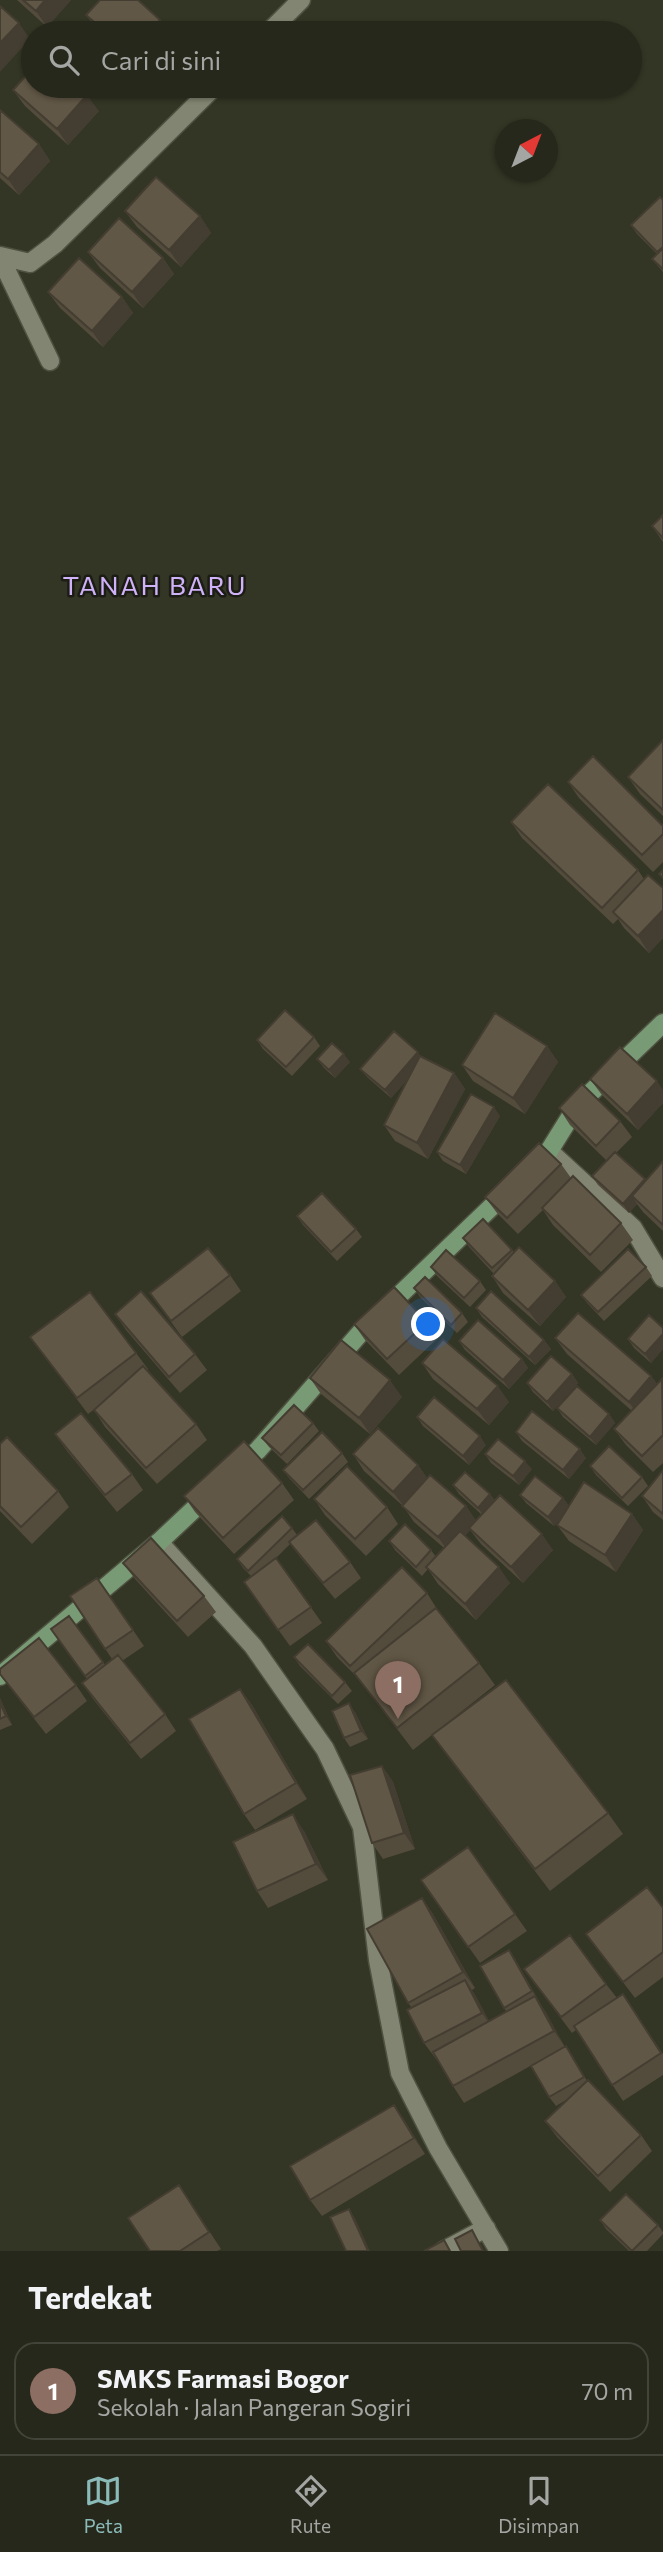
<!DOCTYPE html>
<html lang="id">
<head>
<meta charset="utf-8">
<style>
	body { margin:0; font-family:Commissioner,sans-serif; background:#2e3024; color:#f1f3f6 }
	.compass { position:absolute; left:495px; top:119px; width:63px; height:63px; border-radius:50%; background:#26281b; box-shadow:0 2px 5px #0004; rotate:42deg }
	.you { position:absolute; left:429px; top:1325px; width:24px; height:24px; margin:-18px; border:5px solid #fff; border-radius:50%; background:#1a73e8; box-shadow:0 0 0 10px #1a73e833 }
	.badge { display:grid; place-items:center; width:46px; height:46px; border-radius:50%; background:#8bbbb9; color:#fff; font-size:23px; font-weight:700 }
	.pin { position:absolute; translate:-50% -58px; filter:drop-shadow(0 2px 4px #0008) }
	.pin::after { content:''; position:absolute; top:37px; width:24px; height:21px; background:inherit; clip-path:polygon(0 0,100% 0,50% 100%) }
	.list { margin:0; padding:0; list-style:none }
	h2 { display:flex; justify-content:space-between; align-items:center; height:91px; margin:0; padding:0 28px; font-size:30px }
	h2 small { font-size:23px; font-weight:400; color:#a4a6a3 }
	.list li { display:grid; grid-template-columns:46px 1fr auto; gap:21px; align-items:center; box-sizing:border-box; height:98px; margin:0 14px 14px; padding:0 14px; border:2px solid #42443a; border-radius:21px }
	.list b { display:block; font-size:26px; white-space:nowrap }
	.list p { margin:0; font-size:23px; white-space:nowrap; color:#a4a6a3 }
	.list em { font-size:23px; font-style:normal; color:#a4a6a3 }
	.icon { flex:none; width:38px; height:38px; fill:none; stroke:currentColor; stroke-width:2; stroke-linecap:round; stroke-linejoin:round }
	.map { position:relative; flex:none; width:663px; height:2251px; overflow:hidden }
	.search { position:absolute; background:#26281b; box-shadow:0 2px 5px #0004; left:21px; right:21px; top:21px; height:77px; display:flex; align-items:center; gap:18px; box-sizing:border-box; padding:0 24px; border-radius:38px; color:#a4a6a3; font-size:26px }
	.sheet { height:203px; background:#26281b }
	nav { display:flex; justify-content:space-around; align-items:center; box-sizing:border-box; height:98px; border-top:2px solid #42443a; background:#26281b; font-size:19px; color:#a4a6a3 }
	nav a { display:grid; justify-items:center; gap:4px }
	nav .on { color:#8bbbb9 }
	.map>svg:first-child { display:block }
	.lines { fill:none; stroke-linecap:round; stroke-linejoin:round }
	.lane-casing { stroke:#4f5141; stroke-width:21 }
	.street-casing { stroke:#4f5141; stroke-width:21 }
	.secondary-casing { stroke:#4f5141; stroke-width:21 }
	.lane { stroke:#818571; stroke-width:18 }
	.street { stroke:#818571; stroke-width:18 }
	.secondary { stroke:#789a75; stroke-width:18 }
	.wall { fill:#534b3c }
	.shaded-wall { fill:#443d31 }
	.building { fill:#615746; stroke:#443d31; stroke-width:2 }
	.labels { text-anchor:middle; stroke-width:5; stroke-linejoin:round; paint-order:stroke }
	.neighbourhood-label { font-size:26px; letter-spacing:2px; fill:#cfb2f7; stroke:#1b1c14 }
</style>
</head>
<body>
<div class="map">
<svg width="663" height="2251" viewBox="0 0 663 2251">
	<rect width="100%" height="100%" fill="#333624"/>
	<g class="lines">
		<g class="lane-casing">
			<path id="lane" d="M443,2251L486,2228"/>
		</g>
		<g class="street-casing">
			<path id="street" d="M268,33L301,0
				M0,256L30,263L55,244L215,86
				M0,257L50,361
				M549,1151L633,1228L663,1278
				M159,1542L253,1646L325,1749L362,1827L378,1960L400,2073L438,2148L499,2251"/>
		</g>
		<g class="secondary-casing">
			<path id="secondary" d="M533,1166L549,1151L577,1106L663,1023
				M237,1469L258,1450L362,1331L508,1191
				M0,1676L159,1542L209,1495"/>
		</g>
		<use href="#lane" class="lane"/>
		<use href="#street" class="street"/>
		<use href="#secondary" class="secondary"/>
	</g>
	<path class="wall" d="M17,0H71L47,27Z
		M86,15L169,33H100Z
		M13,90L99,111L68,145L25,106Z
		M0,110L39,144L50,161L19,195L0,178Z
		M663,200V272L652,259L657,254L637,234L631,225Z
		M125,211L200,216L211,233L181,267L137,227Z
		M88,252L163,258L174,274L143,308L100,268Z
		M48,292L122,297L133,313L103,347L60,308Z
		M663,515V542L652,526Z
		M663,740V816L640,794L628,777Z
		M568,782L663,826V862L653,872L579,798Z
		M511,822L638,870L644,879L663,888V938L649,953L624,928L618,919L613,924L522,838Z
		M314,1037L320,1046L292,1076L263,1049L257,1040Z
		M547,1046L558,1062L525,1114L473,1081L462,1065Z
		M421,1056L454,1073L465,1089L428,1159L395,1141L384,1125L408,1079L391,1098L367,1077L360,1069Z
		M317,1059L350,1062L335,1078L324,1068Z
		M590,1079L663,1090V1103L638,1130L602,1095Z
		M559,1108L620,1121L632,1137L616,1153L646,1180L663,1161V1231L643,1212L637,1204L629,1213L598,1185L592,1176L607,1161L570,1125Z
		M500,1116L466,1174L443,1161L437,1152Z
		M561,1164L571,1178L621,1223L633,1240L601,1272L553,1225L543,1210L518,1234L497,1213L485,1197Z
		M297,1216L356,1229L362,1237L337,1261L303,1225Z
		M463,1238L512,1250L514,1252L555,1281L566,1297L540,1326L503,1293L492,1276L494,1274L469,1247Z
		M431,1267L480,1281L486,1290L470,1307L437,1276Z
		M646,1267L652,1276L604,1321L587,1303L581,1295Z
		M230,1275L241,1291L182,1337L150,1293Z
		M414,1288L462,1313L468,1322L457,1333L420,1297Z
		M476,1308L544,1340L551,1349L535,1365L482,1317Z
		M115,1314L195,1354L207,1370L180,1393L126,1330Z
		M427,1322L438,1338L399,1375L365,1340L354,1324Z
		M663,1328V1349L651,1363L634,1348L628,1339Z
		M30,1337L136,1353L148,1369L147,1370L196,1424L207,1440L157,1484L105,1427L94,1410L100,1405L88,1414Z
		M555,1338L651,1376L657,1384L663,1380V1463L653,1472L626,1445L614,1429L632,1411L567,1354Z
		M459,1341L522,1359L528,1368L509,1389L465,1350Z
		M422,1363L509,1402L489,1425L433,1379Z
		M572,1374L578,1383L553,1411L533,1392L527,1383Z
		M310,1378L402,1397L370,1434L321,1394Z
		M557,1408L609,1414L615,1423L596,1445L563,1417Z
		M417,1417L486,1445L469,1465L423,1426Z
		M313,1423L319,1431L287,1464L269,1447L262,1438Z
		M516,1432L586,1458L569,1479L522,1441Z
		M55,1434L132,1474L143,1490L117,1512L67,1451Z
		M0,1444L58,1491L69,1507L32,1544L0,1511Z
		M342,1453L348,1462L309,1499L289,1478L283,1470Z
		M353,1454L418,1465L427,1478L466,1506L476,1521L482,1515L459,1494L453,1485L490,1494L495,1501L553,1550L523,1583L481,1544L470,1530L465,1536L510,1583L476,1620L438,1584L428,1569L422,1576L395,1550L389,1541L431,1550L436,1557L444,1548L414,1522L403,1506L364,1471Z
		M485,1454L532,1469L519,1485L491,1463Z
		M590,1466L642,1477L648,1486L628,1506L596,1475Z
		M663,1470V1520L653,1512L642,1496Z
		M282,1483L294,1500L234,1554L195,1512L184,1496Z
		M520,1495L563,1498L569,1506L632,1514L643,1530L616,1572L569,1541L557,1525L564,1514L554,1526L526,1503Z
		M314,1499L387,1507L398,1524L366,1556L325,1515Z
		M292,1528L297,1535L350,1562L361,1578L335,1599L301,1558L290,1544L276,1558L322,1623L290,1646L244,1582L251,1576L243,1568L237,1559Z
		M123,1563L204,1596L216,1612L188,1637L135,1579Z
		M97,1578L144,1646L122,1661L165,1714L176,1731L141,1759L93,1699L82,1683L87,1679L51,1629L69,1616L105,1665L112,1659L70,1596Z
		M427,1593L437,1609L479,1663L495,1685L413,1750L359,1679L337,1657L326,1641Z
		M294,1657L345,1682L352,1691L338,1704L300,1666Z
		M0,1675L76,1685L87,1701L46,1734Z
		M240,1689L252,1705L307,1799L255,1830L244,1814Z
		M0,1698L12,1725L0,1730Z
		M355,1712L368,1739L350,1747L344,1738Z
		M432,1735L608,1813L623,1834L550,1891L448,1757Z
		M382,1766L393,1782L415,1849L383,1859L372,1843Z
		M304,1831L328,1880L268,1908L257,1891Z
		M468,1847L527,1931L480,1963L421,1880Z
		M422,1898L433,1914L475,1988L472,1990L489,2021L506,2011L504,2008L515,1959L565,2047L572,2055L587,2081L641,2135L652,2151L610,2192L557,2137L545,2121L568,2099L556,2106L549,2097L550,2055L464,2103L453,2086L437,2059H436L424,2043L412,2008L408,2003Z
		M663,1908V1977L635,1998L586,1934Z
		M524,1969L606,1984L617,1998L634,2011L663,2054V2075L623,2101L576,2030L572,2033Z
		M394,2105L405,2121L425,2154L322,2216L310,2200Z
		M179,2185L221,2249L217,2251H150Z
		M600,2220L658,2225L663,2232V2234L647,2251H629L606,2229Z"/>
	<path class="shaded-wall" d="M45,0H71L47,27L36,11Z
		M160,20L169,33H149Z
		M19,23L30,39L0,72V43Z
		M87,95L99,111L68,145L57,129Z
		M39,144L50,161L19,195L8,179Z
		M200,216L211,233L181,267L169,250Z
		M163,258L174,274L143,308L132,292Z
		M122,297L133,313L103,347L92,331Z
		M663,910V938L649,953L638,936Z
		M547,1046L558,1062L525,1114L513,1098Z
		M418,1052L424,1061L391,1098L385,1090Z
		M344,1054L350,1062L335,1078L329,1070Z
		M454,1073L465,1089L428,1159L417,1143Z
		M657,1081L663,1090V1103L638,1130L627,1114Z
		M494,1107L500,1116L466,1174L460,1165Z
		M645,1179L632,1196L637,1204L629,1213L623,1204Z
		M555,1281L566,1297L540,1326L528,1310Z
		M663,1334V1349L651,1363L645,1354Z
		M544,1340L551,1349L535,1365L529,1357Z
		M522,1359L528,1368L509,1389L503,1380Z
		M572,1374L578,1383L553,1411L547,1402Z
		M651,1376L663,1392L640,1418L629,1402Z
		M390,1380L402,1397L370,1434L359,1418Z
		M498,1386L509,1402L489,1425L477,1409Z
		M609,1414L615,1423L596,1445L590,1437Z
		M480,1436L486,1445L469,1465L463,1456Z
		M580,1449L586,1458L569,1479L563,1470Z
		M525,1461L532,1469L519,1485L513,1476Z
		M418,1465L429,1481L405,1508L393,1492Z
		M490,1494L496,1503L484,1516L478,1508Z
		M563,1498L570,1507L554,1526L548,1517Z
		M466,1506L477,1522L450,1554L438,1537Z
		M632,1514L643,1530L616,1572L605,1555Z
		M542,1534L553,1550L523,1583L511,1567Z
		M499,1567L510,1583L476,1620L465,1604Z
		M240,1689L252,1705L307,1799L296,1783Z
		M0,1698L12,1725L6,1716L0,1703Z
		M349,1703L355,1712L368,1739L361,1731Z
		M382,1766L393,1782L415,1849L404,1833Z
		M293,1814L304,1831L328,1880L316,1864Z
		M422,1898L433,1914L475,1988L463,1972Z
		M509,1950L515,1959L538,2000L532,1991Z
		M465,1980L476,1996L494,2030L482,2013Z
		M535,1996L546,2012L565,2047L554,2031Z
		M394,2105L405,2121L425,2154L414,2138Z
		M349,2209L355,2218L370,2251H368Z"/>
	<path class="building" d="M23,0H45L36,11Z
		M100,0H138L160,20L149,33H107L86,15Z
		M0,6L19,23L0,43Z
		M33,68V86H77L87,95L57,129L13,90Z
		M0,110L39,144L8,179L0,172Z
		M156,177L200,216L169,250L125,211Z
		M660,197L663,200V247L657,252L631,225Z
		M119,218L163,258L132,292L88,252Z
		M663,248V269L652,259Z
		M79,258L122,297L92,331L48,292Z
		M663,515V538L652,526Z
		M663,740V810L628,777Z
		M593,756L663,826V834L642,855L568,782Z
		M548,784L638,870L602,908L511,822Z
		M663,870V878L659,874Z
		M648,875L663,888V910L638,936L613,912Z
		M285,1010L314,1037L286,1067L257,1040Z
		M495,1013L547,1046L513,1098L462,1065Z
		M394,1031L418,1052L385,1090L360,1069Z
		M332,1043L344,1054L329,1070L317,1059Z
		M620,1047L657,1081L627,1114L590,1079Z
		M420,1056L454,1073L417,1143L384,1125Z
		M582,1084L620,1121L596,1146L559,1108Z
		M471,1094L494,1107L460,1165L437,1152Z
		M539,1143L561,1164L507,1218L485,1197Z
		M615,1152L645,1179L623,1204L592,1176Z
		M663,1161V1225L632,1196Z
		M573,1176L621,1223L590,1255L542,1208Z
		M322,1193L356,1229L331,1252L297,1216Z
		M483,1219L512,1250L492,1268L463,1238Z
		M519,1247L555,1281L528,1310L492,1276Z
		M208,1248L230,1275L171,1321L150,1293Z
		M628,1249L646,1267L598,1312L581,1295Z
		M446,1250L480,1281L464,1298L431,1267Z
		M425,1277L462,1313L451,1325L414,1288Z
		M394,1287L427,1322L387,1359L354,1324Z
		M141,1291L195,1354L169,1377L115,1314Z
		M491,1291L544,1340L529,1357L476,1308Z
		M90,1292L136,1353L77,1398L30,1337Z
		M578,1313L651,1376L629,1402L555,1338Z
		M649,1315L663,1328V1334L645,1354L628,1339Z
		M478,1320L522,1359L503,1380L459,1341Z
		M443,1339L498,1386L477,1409L422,1363Z
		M341,1340L390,1380L359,1418L310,1378Z
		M551,1356L572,1374L547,1402L527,1383Z
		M143,1366L196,1424L146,1468L94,1410Z
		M662,1379L663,1435L642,1456L614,1429Z
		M577,1386L609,1414L590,1437L557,1408Z
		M434,1397L480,1436L463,1456L417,1417Z
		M294,1405L313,1423L281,1455L262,1438Z
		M532,1411L580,1449L563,1470L516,1432Z
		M81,1413L132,1474L105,1495L55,1434Z
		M378,1428L418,1465L393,1492L353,1454Z
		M322,1432L342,1453L303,1490L283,1470Z
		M7,1437L58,1491L21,1527L0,1506V1444Z
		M498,1439L525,1461L513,1476L485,1454Z
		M244,1441L282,1483L223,1538L184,1496Z
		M609,1446L642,1477L622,1498L590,1466Z
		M347,1466L387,1507L355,1539L314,1499Z
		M663,1470V1514L642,1496Z
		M465,1472L490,1494L478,1508L453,1485Z
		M430,1475L466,1506L438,1537L402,1506Z
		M535,1476L563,1498L548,1517L520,1495Z
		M584,1482L632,1514L605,1555L557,1525Z
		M500,1495L542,1534L511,1567L469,1528Z
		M282,1516L292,1528L248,1571L237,1559Z
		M316,1520L350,1562L323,1583L289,1542Z
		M405,1524L431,1550L416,1567L389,1541Z
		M460,1531L499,1567L465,1604L426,1567Z
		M151,1538L204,1596L177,1621L123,1563Z
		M276,1558L311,1607L278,1630L244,1582Z
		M402,1567L427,1593L350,1666L326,1641Z
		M97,1578L133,1630L105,1649L70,1596Z
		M436,1608L479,1663L397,1728L354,1673Z
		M69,1616L103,1662L85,1676L51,1629Z
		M39,1638L76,1685L34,1717L0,1674V1669Z
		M308,1644L345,1682L332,1696L294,1657Z
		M118,1655L165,1714L130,1743L82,1683Z
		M506,1680L608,1813L535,1869L432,1735Z
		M240,1689L296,1783L244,1814L189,1719Z
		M0,1703L6,1716L0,1719Z
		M349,1703L361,1731L344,1738L332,1711Z
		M382,1766L404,1833L372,1843L350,1775Z
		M293,1814L316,1864L257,1891L233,1842Z
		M468,1847L515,1914L468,1947L421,1880Z
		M647,1887L663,1908V1952L623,1982L586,1934Z
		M422,1898L463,1972L408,2003L367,1929Z
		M570,1935L606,1984L561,2017L524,1969Z
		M509,1950L532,1991L504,2008L480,1966Z
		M465,1980L482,2013L424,2043L407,2010Z
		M623,1994L661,2053L612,2085L574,2026Z
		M535,1996L554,2031L453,2086L433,2052Z
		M566,2046L584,2077L549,2097L531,2066Z
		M588,2080L641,2135L598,2176L545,2121Z
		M394,2105L414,2138L310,2200L290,2166Z
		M179,2185L209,2232L180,2251H150L128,2218Z
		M626,2194L658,2225L632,2251L600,2220Z
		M349,2209L368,2251H346L330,2217Z
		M472,2230L483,2251H461L455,2239Z
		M444,2240L450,2251H424Z"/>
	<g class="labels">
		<g class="neighbourhood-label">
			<text x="155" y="595">TANAH BARU</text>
		</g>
	</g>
</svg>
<svg class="compass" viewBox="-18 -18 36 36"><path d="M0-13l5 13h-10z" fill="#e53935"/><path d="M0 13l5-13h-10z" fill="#a4a6a3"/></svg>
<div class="you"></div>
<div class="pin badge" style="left:398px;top:1719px;background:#8d6e63">1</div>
<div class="search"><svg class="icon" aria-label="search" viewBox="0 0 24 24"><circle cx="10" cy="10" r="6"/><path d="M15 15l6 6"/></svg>Cari di sini</div>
</div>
<section class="sheet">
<h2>Terdekat<small></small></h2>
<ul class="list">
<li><span class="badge" style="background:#8d6e63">1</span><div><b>SMKS Farmasi Bogor</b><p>Sekolah · Jalan Pangeran Sogiri</p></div><em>70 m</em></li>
</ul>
</section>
<nav>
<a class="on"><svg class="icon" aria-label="map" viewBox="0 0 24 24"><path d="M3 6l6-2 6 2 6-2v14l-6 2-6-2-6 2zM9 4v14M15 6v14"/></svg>Peta</a>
<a><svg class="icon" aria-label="directions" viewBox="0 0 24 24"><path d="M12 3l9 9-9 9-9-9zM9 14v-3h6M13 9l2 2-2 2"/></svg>Rute</a>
<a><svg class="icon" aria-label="saved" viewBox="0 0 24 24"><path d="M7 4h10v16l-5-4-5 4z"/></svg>Disimpan</a>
</nav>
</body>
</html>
